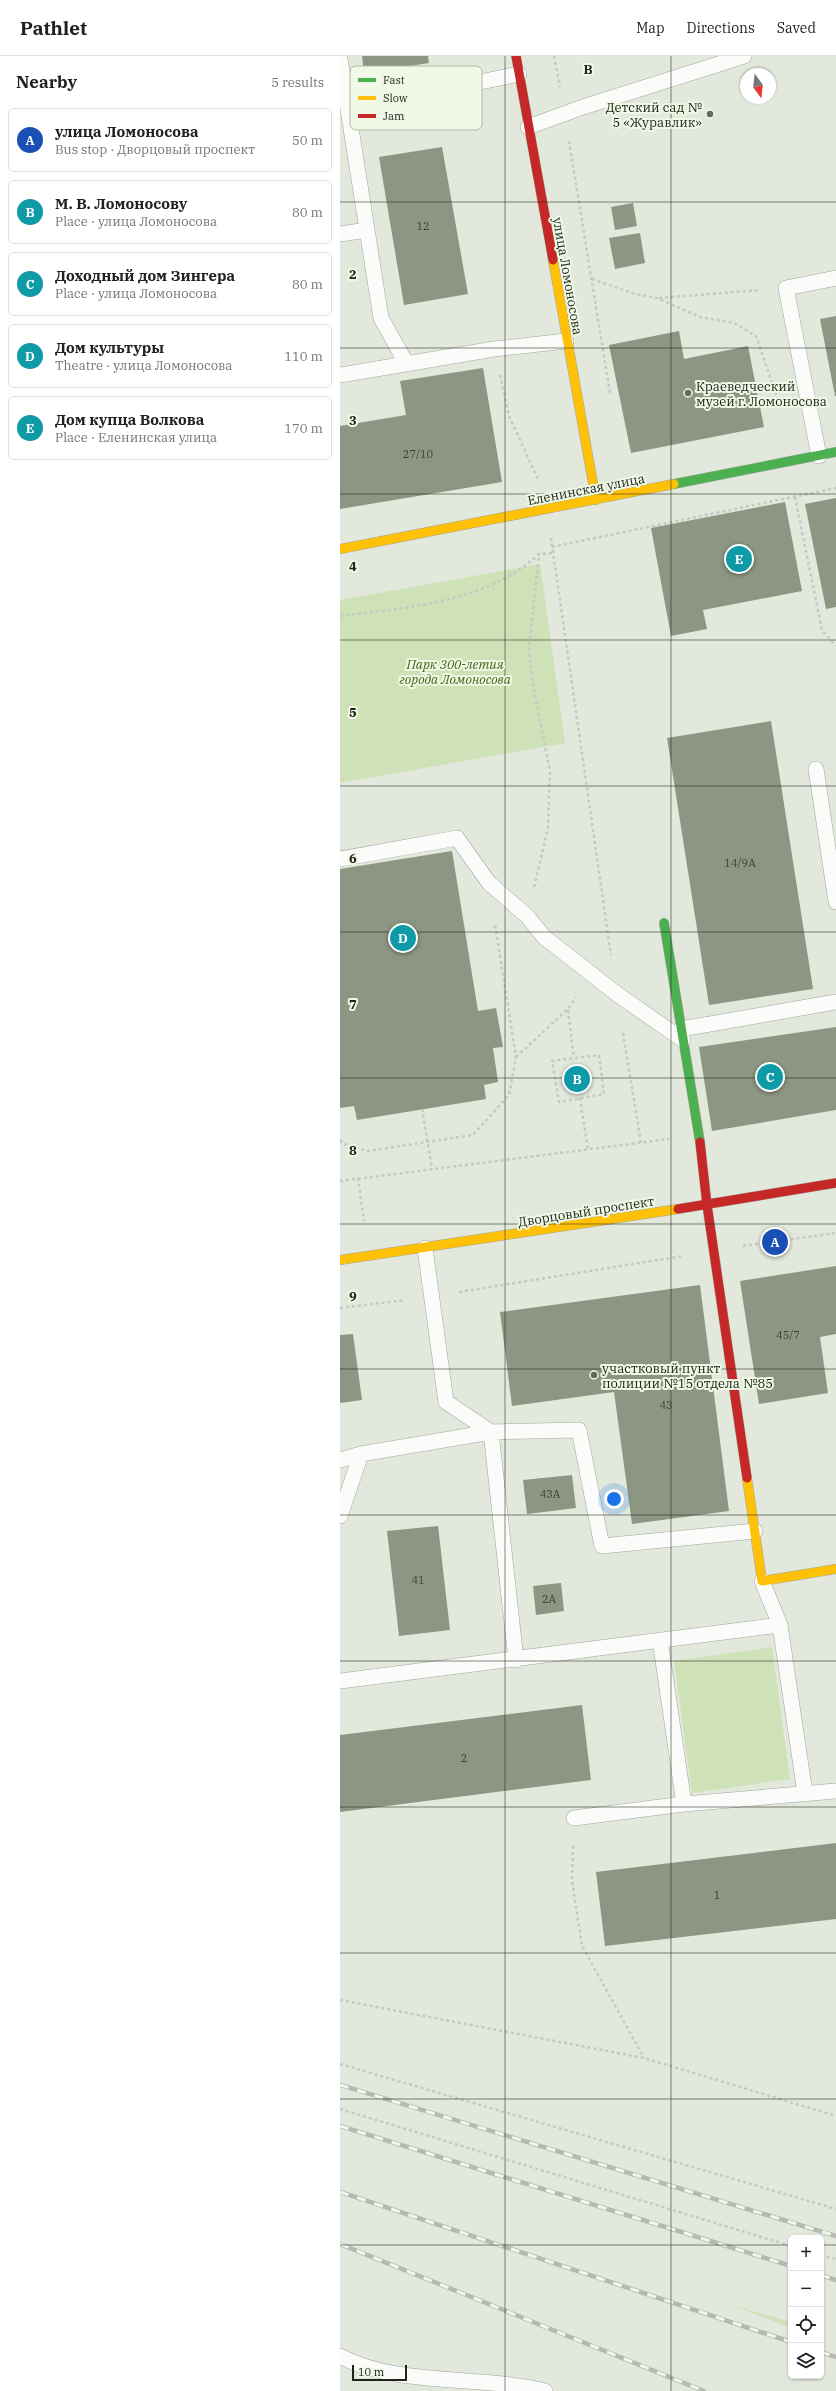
<!DOCTYPE html>
<html lang="en">
<head>
<meta charset="utf-8">
<style>
	body { margin:0; font-family:"IBM Plex Serif",serif; background:#f2f2f2; color:#202124 }
	.controls { position:absolute; right:12px; bottom:12px; display:grid; overflow:hidden; border-radius:6px; box-shadow:0 1px 3px #0004 }
	.controls button { width:36px; height:36px; display:grid; place-items:center; padding:0; border:0; border-bottom:1px solid #e0e0e0; background:#fff; color:#202124; font:20px sans-serif }
	.compass { position:absolute; left:400px; top:12px; width:36px; height:36px; border-radius:50%; background:#fff; box-shadow:0 1px 3px #0004; rotate:165deg }
	.scale { position:absolute; left:12px; bottom:10px; width:55px; box-sizing:border-box; padding-left:4px; border:2px solid #20241d; border-top:0; font-size:11px; line-height:14px; white-space:nowrap; color:#20241d; -webkit-text-stroke:3px #f0f9e6; paint-order:stroke }
	.you { position:absolute; left:274px; top:1443px; width:14px; height:14px; margin:-10px; border:3px solid #fff; border-radius:50%; background:#1a73e8; box-shadow:0 0 0 6px #1a73e833 }
	.badge { display:grid; place-items:center; width:26px; height:26px; border-radius:50%; background:#d93025; color:#fff; font-size:13px; font-weight:700 }
	.pin { position:absolute; translate:-50% -50%; border:2px solid #fff; box-shadow:0 1px 4px #0006 }
	.list { margin:0; padding:0; list-style:none }
	h2 { display:flex; justify-content:space-between; align-items:center; height:52px; margin:0; padding:0 16px; font-size:17px }
	h2 small { font-size:13px; font-weight:400; color:#757577 }
	.list li { display:grid; grid-template-columns:26px 1fr auto; gap:12px; align-items:center; box-sizing:border-box; height:64px; margin:0 8px 8px; padding:0 8px; border:1px solid #e0e0e0; border-radius:6px }
	.list b { display:block; font-size:15px; white-space:nowrap }
	.list p { margin:0; font-size:13px; white-space:nowrap; color:#757577 }
	.list em { font-size:13px; font-style:normal; color:#757577 }
	.icon { flex:none; width:22px; height:22px; fill:none; stroke:currentColor; stroke-width:2; stroke-linecap:round; stroke-linejoin:round }
	.map { position:relative; flex:none; width:496px; height:2335px; overflow:hidden }
	header { display:flex; align-items:center; gap:24px; box-sizing:border-box; height:56px; padding:0 20px; background:#fff; border-bottom:1px solid #e0e0e0 }
	header strong { font-size:19px }
	nav { display:flex; gap:22px; margin-inline-start:auto; font-size:14px }
	main { display:flex }
	aside { flex:1; background:#fff }
	.map>svg:first-child { display:block }
	.green { fill:#cee1b7 }
	.building { fill:#8d9682 }
	.lines { fill:none; stroke-linecap:round; stroke-linejoin:round }
	.lane-casing { stroke:#a1a59d; stroke-width:16 }
	.fast-casing { stroke:#a1a59d; stroke-width:10 }
	.slow-casing { stroke:#a1a59d; stroke-width:10 }
	.jam-casing { stroke:#a1a59d; stroke-width:10 }
	.path { stroke:#c6c8c3; stroke-width:2.5; stroke-dasharray:3 3; stroke-linecap:butt }
	.lane { stroke:#fbfcfa; stroke-width:15 }
	.fast { stroke:#4caf50; stroke-width:9 }
	.slow { stroke:#ffc107; stroke-width:9 }
	.jam { stroke:#c62828; stroke-width:9 }
	.rail-casing { stroke:#b6b8b4; stroke-width:4.5 }
	.rail { stroke:#f0f9e6; stroke-width:3; stroke-dasharray:9; stroke-linecap:butt }
	.grid { fill:none; stroke:#20241d; stroke-width:1; stroke-opacity:0.55 }
	.poi-dot { fill:#646960; stroke:#f0f9e6; stroke-width:1.5 }
	.labels { text-anchor:middle; stroke-width:4; stroke-linejoin:round; paint-order:stroke }
	.number-label { font-size:11px; fill:#3b4036 }
	.poi-label { font-size:13px; fill:#20241d; stroke:#f0f9e6; text-anchor:start }
	.street-label { font-size:13px; fill:#20241d; stroke:#f0f9e6 }
	.park-label { font-size:13px; font-style:italic; fill:#456217; stroke:#f0f9e6 }
	.key { fill:#f0f9e6; stroke:#b2b9aa; stroke-width:1 }
	.key-label { font-size:11px; fill:#20241d }
	.grid-label { font-size:13px; text-anchor:middle; font-weight:bold; fill:#20241d; stroke:#f0f9e6; stroke-width:4; stroke-linejoin:round; paint-order:stroke }
</style>
</head>
<body>
<header>
<strong>Pathlet</strong>
<nav><a>Map</a><a>Directions</a><a>Saved</a></nav>
</header>
<main>
<aside>
<h2>Nearby<small>5 results</small></h2>
<ul class="list">
<li><span class="badge" style="background:#1a4fb4">A</span><div><b>улица Ломоносова</b><p>Bus stop · Дворцовый проспект</p></div><em>50 m</em></li>
<li><span class="badge" style="background:#0f9aa8">B</span><div><b>М. В. Ломоносову</b><p>Place · улица Ломоносова</p></div><em>80 m</em></li>
<li><span class="badge" style="background:#0f9aa8">C</span><div><b>Доходный дом Зингера</b><p>Place · улица Ломоносова</p></div><em>80 m</em></li>
<li><span class="badge" style="background:#0f9aa8">D</span><div><b>Дом культуры</b><p>Theatre · улица Ломоносова</p></div><em>110 m</em></li>
<li><span class="badge" style="background:#0f9aa8">E</span><div><b>Дом купца Волкова</b><p>Place · Еленинская улица</p></div><em>170 m</em></li>
</ul>
</aside>
<div class="map">
<svg width="496" height="2335" viewBox="0 0 496 2335">
	<rect width="100%" height="100%" fill="#e2e8dc"/>
	<path class="green" d="M200,508L225,687L0,727V544Z
		M432,1591L450,1723L352,1737L334,1605Z
		M395,2250L451,2266V2272Z"/>
	<path class="building" d="M22,0H88L89,7L24,17Z
		M102,91L128,238L64,249L39,101Z
		M293,147L297,170L275,174L271,151Z
		M300,177L305,207L275,213L269,182Z
		M496,260V340H495L480,263Z
		M339,275L344,303L408,290L424,371L291,397L269,289Z
		M143,312L162,426L0,453V370L66,359L60,325Z
		M496,442V551L486,553L465,448Z
		M445,446L462,535L363,554L367,573L331,580L311,472Z
		M431,665L473,933L369,949L327,682Z
		M112,795L138,955L156,952L163,991L153,992L158,1026L144,1029L146,1043L17,1064L14,1050L0,1052V813Z
		M496,971V1054L372,1075L359,991Z
		M496,1210V1278L480,1281L488,1337L419,1348L400,1225Z
		M360,1229L389,1455L292,1468L274,1336L172,1350L160,1256Z
		M13,1278L22,1344L0,1347V1279Z
		M232,1419L236,1452L187,1458L183,1424Z
		M98,1470L110,1574L59,1580L47,1475Z
		M221,1527L224,1555L196,1559L193,1530Z
		M242,1649L251,1724L0,1756V1679Z
		M496,1787V1863L265,1890L256,1816Z"/>
	<g class="lines">
		<g class="lane-casing">
			<path id="lane" d="M0,3L41,262L66,307
				M9,53L179,18
				M188,71L243,51L404,0
				M0,178L27,174
				M0,319L154,293L226,285
				M479,400L446,232L496,222
				M476,713L496,846
				M0,803L117,782L149,827L187,860L204,881L277,938L343,984
				M341,973L496,946
				M85,1192L106,1346L151,1376L176,1604
				M0,1404L21,1398L151,1376L239,1374L262,1490L415,1475
				M0,1460L21,1398
				M422,1525L440,1569L465,1737
				M320,1584L344,1748
				M0,1625L440,1569
				M234,1762L344,1748L496,1735
				M0,2300C58,2331 142,2319 205,2335"/>
		</g>
		<g class="fast-casing">
			<path id="fast" d="M334,428L496,396
				M324,867L360,1086"/>
		</g>
		<g class="slow-casing">
			<path id="slow" d="M213,204L256,444
				M0,493L334,428
				M0,1204L338,1153
				M407,1422L422,1525L496,1513"/>
		</g>
		<g class="jam-casing">
			<path id="jam" d="M176,0L213,204
				M360,1086L367,1149L407,1422
				M338,1153L496,1127"/>
		</g>
		<path class="path" d="M214,0L220,31
			M229,85L270,337
			M252,223L295,238L317,242L360,261L394,267L416,280L438,344
			M319,242L420,234
			M160,319L169,360L198,423
			M455,441L482,574L496,590
			M211,482L271,899
			M212,491L496,432
			M0,560C67,552 148,546 199,498L212,497
			M194,831L208,772L210,716L192,624L189,592L199,498
			M228,954L234,1002
			M283,977L301,1087
			M259,999L264,1038L219,1046L212,1005Z
			M176,1001L228,953L236,941
			M240,1042L248,1094
			M82,1053L92,1113
			M0,1084L3,1088L28,1095L133,1079L169,1039L176,1001L155,869
			M18,1122L24,1165
			M0,1125L329,1083
			M403,1190L496,1177
			M119,1236L343,1200
			M0,1252L65,1244
			M233,1790L232,1825L242,1890L304,2002
			M0,1944L304,2002L496,2060
			M0,2008L496,2153
			M0,2053L451,2190
			M481,2199L496,2203"/>
		<use href="#lane" class="lane"/>
		<use href="#fast" class="fast"/>
		<use href="#slow" class="slow"/>
		<use href="#jam" class="jam"/>
		<g class="rail-casing">
			<path id="rail" d="M0,2029L496,2180
				M0,2070L451,2210
				M0,2136L451,2286
				M0,2188L364,2335
				M481,2219L496,2224
				M481,2296L496,2301"/>
		</g>
		<use href="#rail" class="rail"/>
	</g>
	<path class="grid" d="M165,0V2335M331,0V2335M0,146H496M0,292H496M0,438H496M0,584H496M0,730H496M0,876H496M0,1022H496M0,1168H496M0,1313H496M0,1459H496M0,1605H496M0,1751H496M0,1897H496M0,2043H496M0,2189H451M481,2189H496"/>
	<g class="poi-dot">
		<circle cx="370" cy="58" r="4"/>
		<circle cx="348" cy="337" r="4"/>
		<circle cx="254" cy="1319" r="4"/>
	</g>
	<g class="labels">
		<g class="number-label">
			<text x="83" y="174">12</text>
			<text x="78" y="402">27/10</text>
			<text x="400" y="811">14/9А</text>
			<text x="448" y="1283">45/7</text>
			<text x="326" y="1353">43</text>
			<text x="210" y="1442">43А</text>
			<text x="78" y="1528">41</text>
			<text x="209" y="1547">2А</text>
			<text x="124" y="1706">2</text>
			<text x="377" y="1843">1</text>
		</g>
		<g class="poi-label">
			<text x="362" y="56" text-anchor="end">Детский сад №<tspan x="362" dy="15">5 «Журавлик»</tspan></text>
			<text x="356" y="335">Краеведческий<tspan x="356" dy="15">музей г. Ломоносова</tspan></text>
			<text x="262" y="1317">участковый пункт<tspan x="262" dy="15">полиции №15 отдела №85</tspan></text>
		</g>
		<g class="street-label">
			<text transform="translate(228 220) rotate(80)" y="5">улица Ломоносова</text>
			<text transform="translate(246 433) rotate(-11)" y="5">Еленинская улица</text>
			<text transform="translate(246 1155) rotate(-9)" y="5">Дворцовый проспект</text>
		</g>
		<g class="park-label">
			<text x="115" y="613">Парк 300-летия<tspan x="115" dy="15">города Ломоносова</tspan></text>
		</g>
	</g>
	<rect x="10" y="10" width="132" height="64" rx="6" class="key"/>
	<rect x="18" y="22" width="18" height="4" fill="#4caf50"/>
	<rect x="18" y="40" width="18" height="4" fill="#ffc107"/>
	<rect x="18" y="58" width="18" height="4" fill="#c62828"/>
	<g class="key-label">
		<text x="43" y="28">Fast</text>
		<text x="43" y="46">Slow</text>
		<text x="43" y="64">Jam</text>
	</g>
	<g class="grid-label">
		<text x="248" y="18">B</text>
		<text x="13" y="223">2</text>
		<text x="13" y="369">3</text>
		<text x="13" y="515">4</text>
		<text x="13" y="661">5</text>
		<text x="13" y="807">6</text>
		<text x="13" y="953">7</text>
		<text x="13" y="1099">8</text>
		<text x="13" y="1245">9</text>
	</g>
</svg>
<div class="controls">
<button>+</button>
<button>−</button>
<button><svg class="icon" aria-label="locate" viewBox="0 0 24 24"><circle cx="12" cy="12" r="6"/><path d="M12 2v4M12 18v4M2 12h4M18 12h4"/></svg></button>
<button><svg class="icon" aria-label="layers" viewBox="0 0 24 24"><path d="M12 4l9 5-9 5-9-5zM3 14l9 5 9-5"/></svg></button>
</div>
<svg class="compass" viewBox="-18 -18 36 36"><path d="M0-13l5 13h-10z" fill="#e53935"/><path d="M0 13l5-13h-10z" fill="#757577"/></svg>
<div class="scale">10 m</div>
<div class="you"></div>
<div class="pin badge" style="left:435px;top:1186px;background:#1a4fb4">A</div>
<div class="pin badge" style="left:237px;top:1023px;background:#0f9aa8">B</div>
<div class="pin badge" style="left:430px;top:1021px;background:#0f9aa8">C</div>
<div class="pin badge" style="left:63px;top:882px;background:#0f9aa8">D</div>
<div class="pin badge" style="left:399px;top:503px;background:#0f9aa8">E</div>
</div>
</main>
</body>
</html>
